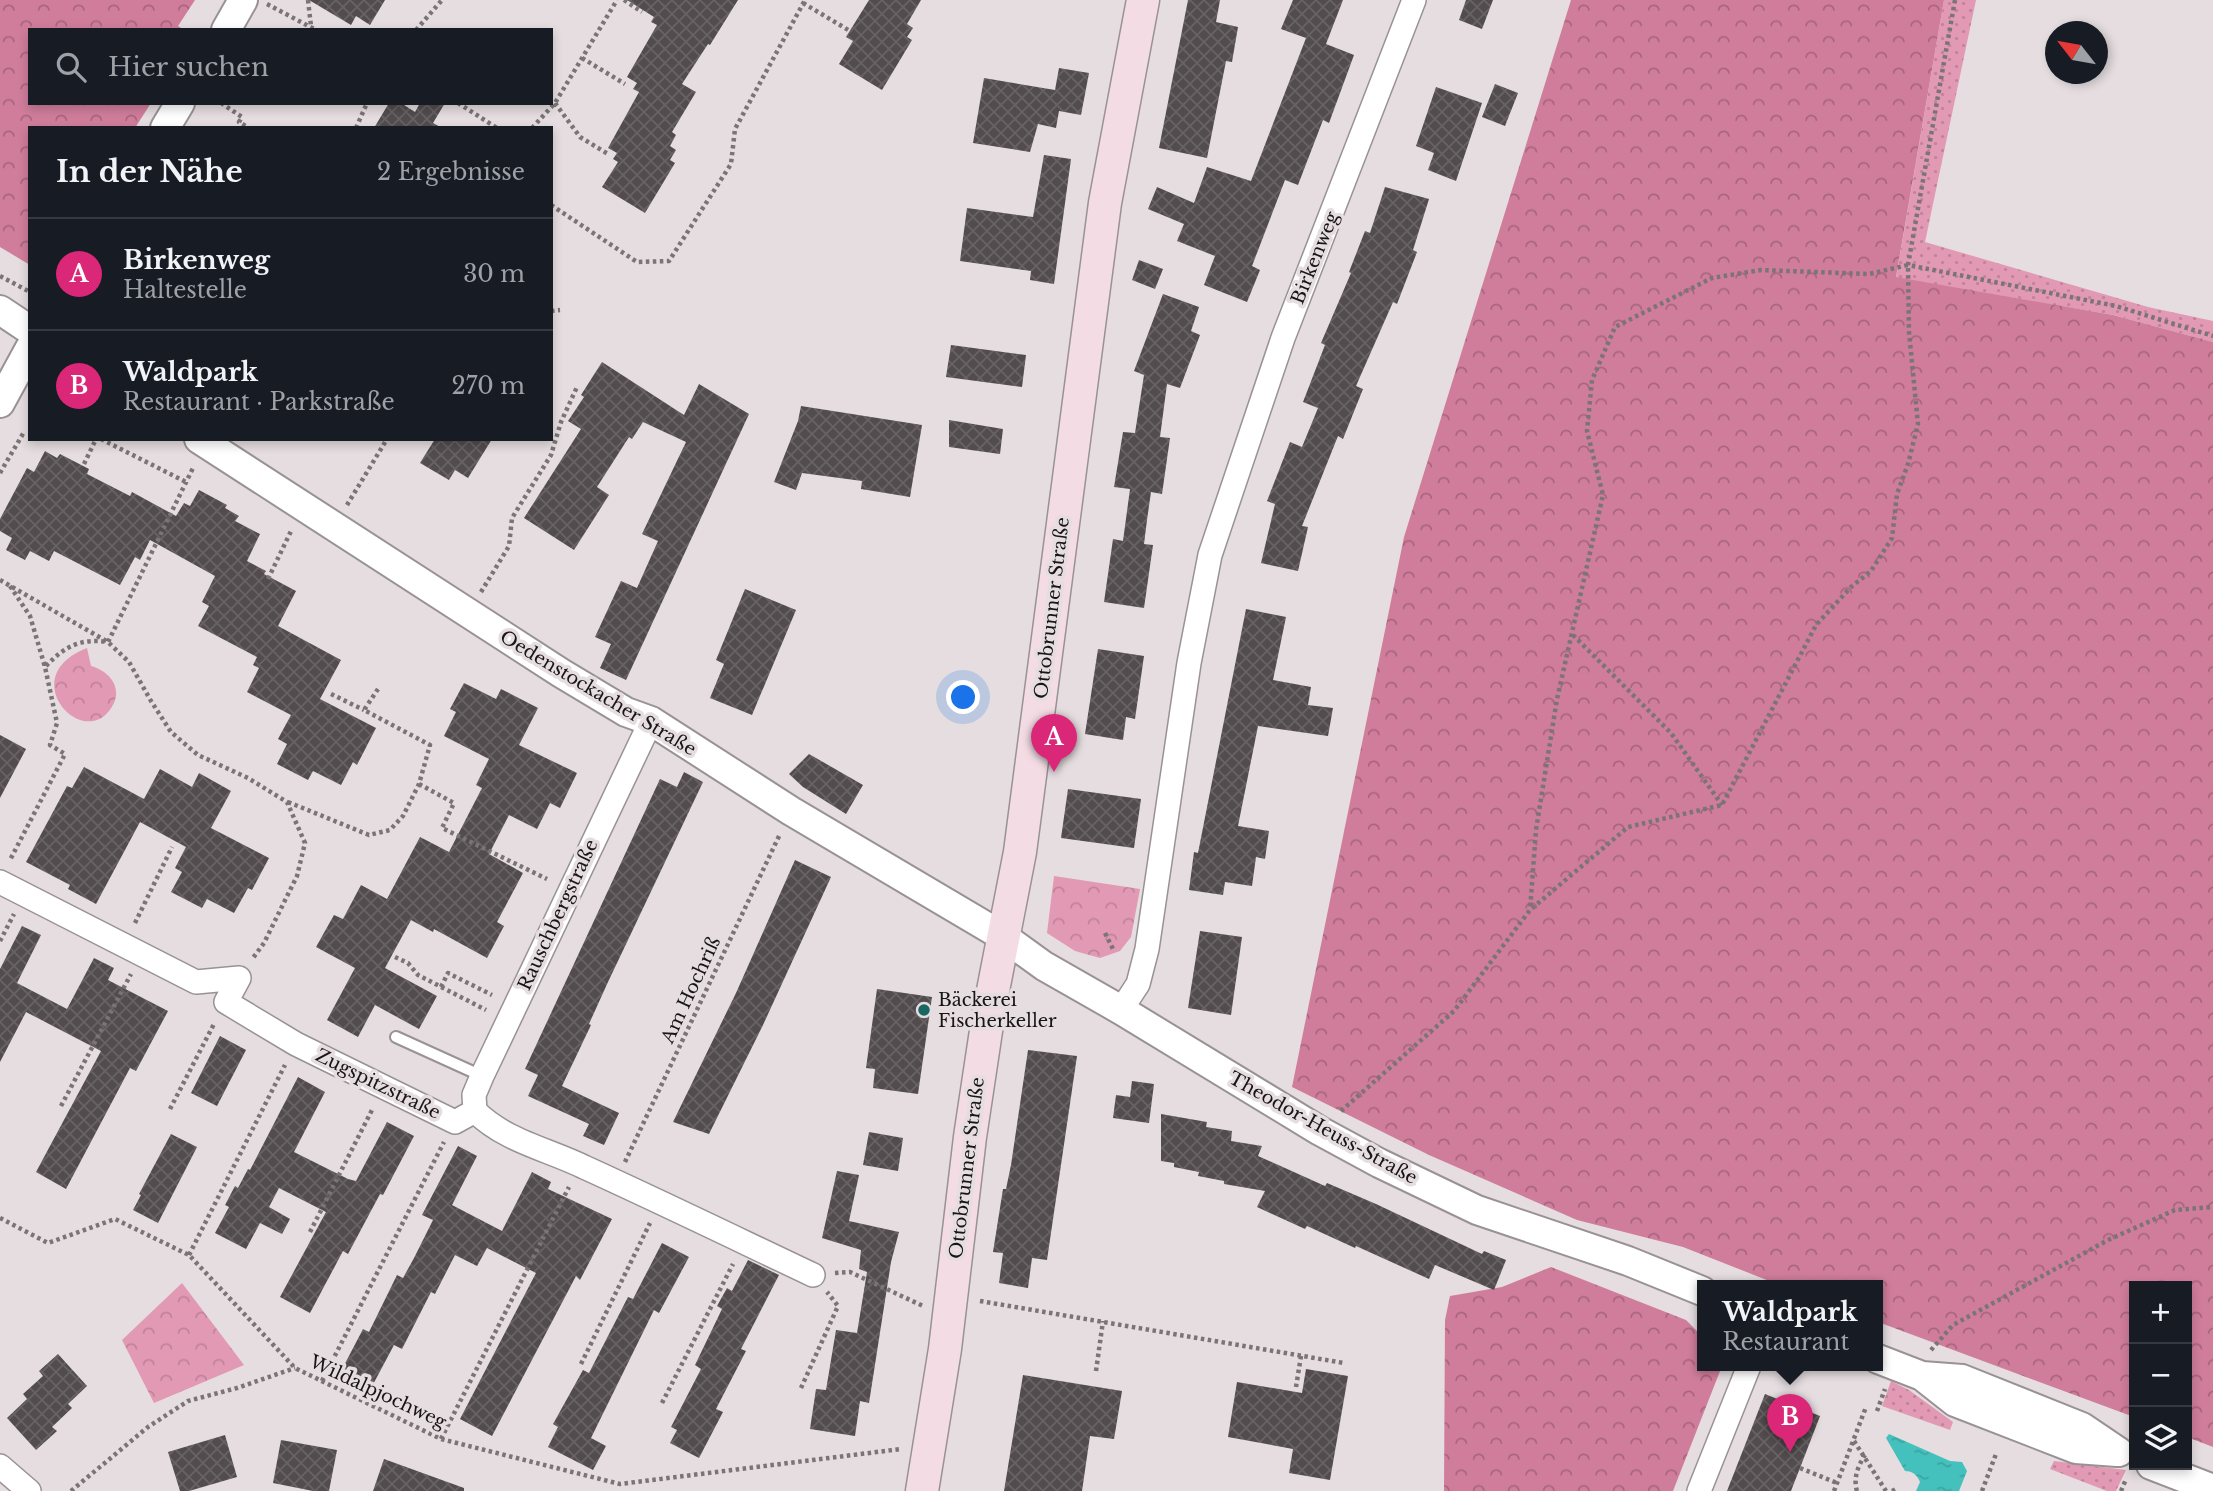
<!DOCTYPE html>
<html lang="de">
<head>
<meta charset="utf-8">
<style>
	body { margin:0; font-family:"Libre Baskerville",serif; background:#242831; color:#f1f3f6 }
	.controls { position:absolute; right:21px; bottom:21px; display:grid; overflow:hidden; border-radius:0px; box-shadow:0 4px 10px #0003 }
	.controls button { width:63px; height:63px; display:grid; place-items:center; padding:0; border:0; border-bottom:2px solid #363941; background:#171b24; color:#f1f3f6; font:35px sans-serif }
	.compass { position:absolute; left:2045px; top:21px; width:63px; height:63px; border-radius:50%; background:#171b24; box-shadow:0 4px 10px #0003; rotate:301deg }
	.you { position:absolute; left:964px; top:698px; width:24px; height:24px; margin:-18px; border:5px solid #fff; border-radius:50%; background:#1a73e8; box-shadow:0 0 0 10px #1a73e833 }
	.badge { display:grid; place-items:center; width:46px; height:46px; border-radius:50%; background:#db2777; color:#fff; font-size:23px; font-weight:700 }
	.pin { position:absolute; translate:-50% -58px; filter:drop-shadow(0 2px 4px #0008) }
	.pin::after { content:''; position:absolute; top:37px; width:24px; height:21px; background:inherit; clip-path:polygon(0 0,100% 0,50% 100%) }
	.popup { position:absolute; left:1697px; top:1280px; width:186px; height:91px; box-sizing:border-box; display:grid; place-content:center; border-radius:0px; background:#171b24; filter:drop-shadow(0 2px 5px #0005); font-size:23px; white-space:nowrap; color:#9ea1a6 }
	.popup b { font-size:26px; color:#f1f3f6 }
	.popup::after { content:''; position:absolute; left:50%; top:100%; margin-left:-14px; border:14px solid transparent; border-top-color:#171b24 }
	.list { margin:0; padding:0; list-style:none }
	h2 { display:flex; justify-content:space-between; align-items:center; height:91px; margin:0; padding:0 28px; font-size:30px }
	h2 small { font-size:23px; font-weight:400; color:#9ea1a6 }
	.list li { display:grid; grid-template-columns:46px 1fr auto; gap:21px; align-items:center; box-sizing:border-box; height:112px; padding:0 28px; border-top:2px solid #363941 }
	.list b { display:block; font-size:26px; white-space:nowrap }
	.list p { margin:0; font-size:23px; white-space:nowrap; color:#9ea1a6 }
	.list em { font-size:23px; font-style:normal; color:#9ea1a6 }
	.icon { flex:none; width:38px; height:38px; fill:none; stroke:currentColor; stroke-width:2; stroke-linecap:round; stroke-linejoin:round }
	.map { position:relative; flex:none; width:2213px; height:1491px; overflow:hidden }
	.search { position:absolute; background:#171b24; box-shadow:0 4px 10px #0003; left:28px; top:28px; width:525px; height:77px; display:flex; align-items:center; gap:18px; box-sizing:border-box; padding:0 24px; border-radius:0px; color:#9ea1a6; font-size:26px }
	.panel { position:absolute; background:#171b24; box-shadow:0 4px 10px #0003; left:28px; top:126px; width:525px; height:315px; border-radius:0px }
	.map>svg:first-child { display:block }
	.grass { fill:url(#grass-dots) }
	.forest { fill:url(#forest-crowns) }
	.park { fill:url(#park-crowns) }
	.water { fill:url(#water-ripples) }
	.building { fill:url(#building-cross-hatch) }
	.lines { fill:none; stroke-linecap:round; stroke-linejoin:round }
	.service-casing { stroke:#999294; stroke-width:14 }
	.minor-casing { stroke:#999294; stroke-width:26 }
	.tertiary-casing { stroke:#999294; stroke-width:32 }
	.secondary-casing { stroke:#999294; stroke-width:35 }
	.path { stroke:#7a7476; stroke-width:4.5; stroke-dasharray:3.5 3.5; stroke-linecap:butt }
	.service { stroke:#fff; stroke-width:10 }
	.minor { stroke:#fff; stroke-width:23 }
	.tertiary { stroke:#fff; stroke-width:28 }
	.secondary { stroke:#f4dce5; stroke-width:32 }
	.poi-dot { fill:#196763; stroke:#e5dddf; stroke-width:2.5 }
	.labels { text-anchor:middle; stroke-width:7; stroke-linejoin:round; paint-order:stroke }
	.street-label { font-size:18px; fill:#181516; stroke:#e5dddf }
	.poi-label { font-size:18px; fill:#181516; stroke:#e5dddf; text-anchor:start }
</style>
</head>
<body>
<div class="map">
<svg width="2213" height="1491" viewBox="0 0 2213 1491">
	<defs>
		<pattern id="grass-dots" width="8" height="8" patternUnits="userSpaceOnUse" patternTransform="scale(1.75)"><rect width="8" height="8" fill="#e299b3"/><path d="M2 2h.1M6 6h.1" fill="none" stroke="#c18399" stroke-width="1.8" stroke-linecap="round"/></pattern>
		<pattern id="forest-crowns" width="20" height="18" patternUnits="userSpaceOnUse" patternTransform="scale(1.75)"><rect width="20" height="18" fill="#d07d9b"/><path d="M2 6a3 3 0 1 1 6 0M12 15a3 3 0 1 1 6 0" fill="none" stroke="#a8657d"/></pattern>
		<pattern id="park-crowns" width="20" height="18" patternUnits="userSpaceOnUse" patternTransform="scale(1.75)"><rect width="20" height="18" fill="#e299b3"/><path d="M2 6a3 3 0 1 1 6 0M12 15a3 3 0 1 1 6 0" fill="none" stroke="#c18399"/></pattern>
		<pattern id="water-ripples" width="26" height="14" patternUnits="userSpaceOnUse" patternTransform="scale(1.75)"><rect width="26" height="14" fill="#44c1bc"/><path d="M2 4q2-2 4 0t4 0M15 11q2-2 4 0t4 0" fill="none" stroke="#3ba5a1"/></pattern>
		<pattern id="building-cross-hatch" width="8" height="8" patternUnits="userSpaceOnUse" patternTransform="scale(1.75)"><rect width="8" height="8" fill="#524c4e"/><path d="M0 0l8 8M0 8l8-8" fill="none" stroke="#676263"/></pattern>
	</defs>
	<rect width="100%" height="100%" fill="#e5dddf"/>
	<path class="grass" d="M1944,0H1976L1925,242L2148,307L2213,321V342L2113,315L1896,278Z
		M1891,1381L1909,1390L1953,1422L1950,1430L1882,1406Z
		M2054,1461L2126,1470L2116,1491H2107L2050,1469Z"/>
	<path class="forest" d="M0,0H195L178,26L184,30H30V103H151L135,128H30V265L0,247Z
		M1571,0H1944L1896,277L2113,315L2213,342V1447L2187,1437V1286H2134V1417L1878,1322V1286H1782L1683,1247L1577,1220L1429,1155L1292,1087L1404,537Z
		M1551,1267L1686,1320L1702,1336V1366H1722L1673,1491H1444L1445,1320L1450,1296L1502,1287Z"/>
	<path class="park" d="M87,648L91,666C112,672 125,691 109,711C80,748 15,676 87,648Z
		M1054,876L1140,889L1131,937L1120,951L1100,958L1075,951L1047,933Z
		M182,1283L244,1365L154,1403L122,1340Z"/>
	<path class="water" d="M1889,1434L1950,1461L1962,1462L1967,1471L1959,1491H1916L1920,1482C1917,1475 1913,1471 1905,1471L1886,1438Z"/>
	<path class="building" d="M309,0H385L370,25L356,16L351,25Z
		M627,0H738L710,45L708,44L682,84L696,92L672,132L676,135L670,146L676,150L670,160L675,163L645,213L602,187L618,162L613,159L617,153L608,148L639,92L633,89L637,83L627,77L657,25L651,22L654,17Z
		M869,0H921L907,24L913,28L907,37L912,40L882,90L839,64L853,41L846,37Z
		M1188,0H1220L1216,22L1238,27L1232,62L1226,61L1207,158L1159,148Z
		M1293,0H1343L1326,44L1354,55L1329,123L1323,120L1298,185L1285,180L1252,266L1260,270L1247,302L1204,285L1215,256L1177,241L1184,224L1148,209L1157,187L1194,203L1207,167L1251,181L1306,38L1281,29Z
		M1466,0H1493L1482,29L1459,20Z
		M1059,68L1089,73L1081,115L1059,111L1056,128L1038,124L1030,152L973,143L984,78L1055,90Z
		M1495,84L1518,93L1505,126L1482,117Z
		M1436,87L1482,103L1456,181L1428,170L1434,153L1416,146Z
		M389,103H401L415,112L420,103H445L433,123L442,128H374Z
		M1044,155L1071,159L1054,284L1030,280L1031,271L960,261L967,208L1033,217Z
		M1385,187L1429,199L1413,250L1417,252L1397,304L1393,302L1356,386L1363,389L1343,439L1338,436L1302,526L1308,527L1298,571L1261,563L1275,504L1267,501L1290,442L1302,447L1318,408L1303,402L1325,345L1321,343L1351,273L1349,272L1365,231L1370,233Z
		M1139,260L1163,269L1155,289L1132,280Z
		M1163,294L1199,307L1191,331L1200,335L1180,388L1167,384L1160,437L1170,438L1162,494L1151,492L1147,520L1144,544L1153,545L1144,608L1104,602L1113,539L1123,541L1130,489L1114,487L1123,432L1135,433L1144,375L1134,371Z
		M951,345L1026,355L1022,387L946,377Z
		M602,362L684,415L699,384L749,414L626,680L600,668L611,644L595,637L621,581L637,588L658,541L642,534L686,442L643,422L632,439L629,437L597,487L609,495L574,550L524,518L581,429L568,421L584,397L581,395Z
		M801,406L922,425L910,497L861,489L862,481L802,473L796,490L774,482L798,421Z
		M949,420L1003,429L1000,454L949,447Z
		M435,439H492L468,478L455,470L449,480L420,463Z
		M45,451L57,458L60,454L89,469L87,474L130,496L132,492L176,516L184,503L190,506L199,490L227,505L225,508L239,516L235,521L260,534L247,561L266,571L264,574L296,591L278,626L341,660L320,699L376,728L357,765L353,762L341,785L313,771L308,780L277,764L287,744L278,739L291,715L247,692L259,668L253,665L257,657L198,626L209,606L202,602L215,576L150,540L140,560L135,557L120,585L54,551L49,561L30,551L25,560L6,550L12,538L0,531V519L27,468L34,472Z
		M745,589L796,610L752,715L710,698L724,664L716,660Z
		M1246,609L1286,617L1273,680L1311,687L1308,705L1333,708L1328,736L1258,726L1238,826L1269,831L1265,859L1256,857L1252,886L1225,882L1223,895L1189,890L1194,852L1198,853Z
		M1098,649L1144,656L1135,719L1126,717L1123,740L1085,734Z
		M464,683L496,699L501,689L538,708L519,745L577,773L560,808L550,803L537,829L509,815L489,854L523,873L497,922L504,926L487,958L434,929L433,932L411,920L385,968L437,996L419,1029L375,1005L358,1037L327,1020L355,968L316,947L334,915L343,919L361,885L387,899L420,837L449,852L482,788L476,785L489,759L444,736L456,712L450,709Z
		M0,735L26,749L0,798Z
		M809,754L863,785L846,814L803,787L789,774Z
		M84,767L144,799L160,769L192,787L199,773L231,791L211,828L269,858L252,890L248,888L234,913L207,899L202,908L171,892L182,872L175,868L186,847L140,822L96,904L68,889L70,885L26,862L67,786L72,788Z
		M684,772L703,782L608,982L589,1024L591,1025L562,1086L619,1113L604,1145L583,1136L589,1124L528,1096L538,1075L525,1069L660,779L677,787Z
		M1068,789L1141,799L1134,848L1061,838Z
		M795,860L831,877L763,1025L709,1134L673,1122L736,993Z
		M22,926L41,935L17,983L67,1009L94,958L114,968L108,980L168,1011L136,1071L130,1068L66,1189L36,1172L101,1051L26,1012L0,1062V969Z
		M1200,931L1242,937L1231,1015L1188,1008Z
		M877,989L932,997L918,1094L873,1088L875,1069L866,1068Z
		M220,1036L246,1050L217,1106L191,1093Z
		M1028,1050L1077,1056L1047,1260L1032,1258L1028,1288L999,1283L1003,1253L993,1252L1003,1189H1006L1011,1165Z
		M298,1077L325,1092L294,1152L348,1179L356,1181L387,1122L414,1136L383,1195L380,1194L348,1254L343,1251L310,1313L280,1297L326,1212L279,1188L269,1207L290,1219L282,1234L260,1223L246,1249L215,1233L229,1207L225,1205L235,1186L238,1188L248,1169L250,1170Z
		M1132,1081L1154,1084L1149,1123L1113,1118L1116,1095L1130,1097Z
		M1161,1114L1207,1122L1206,1127L1232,1131L1231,1141L1262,1146L1258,1156L1325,1186L1327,1183L1376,1204L1482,1254L1484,1251L1506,1260L1494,1290L1435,1265L1429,1279L1356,1246L1355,1248L1307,1226L1305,1229L1257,1207L1265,1191L1224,1184V1181L1198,1176L1199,1172L1174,1167V1163L1161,1161Z
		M869,1132L903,1138L898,1171L863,1165Z
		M171,1134L197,1147L158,1223L133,1210L141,1195L139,1194Z
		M458,1146L477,1156L452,1205L502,1231L532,1172L551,1182L548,1189L612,1219L580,1280L576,1276L492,1436L460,1419L536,1273L487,1248L477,1266L455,1255L435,1294L431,1292L402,1349L394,1345L369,1392L338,1377L363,1329L369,1332L397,1275L403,1278L414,1258L433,1220L422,1215Z
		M837,1171L859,1175L849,1221L899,1232L891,1262L869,1403L860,1401L855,1436L810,1429L816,1389L826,1390L836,1330L857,1333L867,1272L859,1269L861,1250L822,1238Z
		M662,1243L689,1257L659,1313L654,1310L591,1438L606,1446L593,1470L548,1447L558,1427L553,1424L583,1370L589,1373L628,1297L633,1299Z
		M748,1260L779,1275L741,1349L746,1351L716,1409L723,1412L699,1458L670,1443L677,1430L671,1427L701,1369L695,1365L722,1309L717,1306L727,1288L732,1291Z
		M58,1354L87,1386L68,1404L72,1408L52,1427L57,1431L36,1450L7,1418L27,1399L23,1394L43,1376L39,1371Z
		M1306,1369L1348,1376L1330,1480L1289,1473L1293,1449L1228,1437L1237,1382L1302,1393Z
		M1023,1375L1122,1391L1114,1439L1090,1436L1082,1491H1004Z
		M1765,1394L1820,1416L1800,1468L1791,1491H1727Z
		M225,1435L237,1477L189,1491H180L168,1452Z
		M281,1440L337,1450L329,1491H313L273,1483Z
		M384,1459L464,1488V1491H373Z"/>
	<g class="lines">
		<g class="service-casing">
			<path id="service" d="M396,1037L482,1076"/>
		</g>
		<g class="minor-casing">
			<path id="minor" d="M0,882L196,982L239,978
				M239,978L226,1002L296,1044L455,1122L475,1111
				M1121,1010L1138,984L1147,949L1189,663L1210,555L1283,338L1414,0
				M475,1111L474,1095L482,1076L651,721
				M475,1111C505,1141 547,1149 584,1167C661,1202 737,1239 813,1275
				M0,1466L29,1491
				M1699,1491L1749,1366"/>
		</g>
		<g class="tertiary-casing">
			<path id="tertiary" d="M226,30L243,0
				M165,128L180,103
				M0,310L30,330
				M0,403L30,348
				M199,439L561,673L626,712L651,721L791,811L1004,937L1044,966L1121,1010L1320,1131L1379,1163L1477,1210L1628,1261L1702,1291
				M1878,1359L1922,1376L1955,1402L2076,1449L2117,1452
				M1922,1376L1962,1379L2082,1427L2119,1452
				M2151,1465L2213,1489"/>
		</g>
		<g class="secondary-casing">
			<path id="secondary" d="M922,1491L945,1349L970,1137L989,1011L1020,852L1105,203L1143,0"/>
		</g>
		<path class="path" d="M308,0L311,26
			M624,0L642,12
			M1955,0L1908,265L2116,306L2213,336
			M803,3L850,31
			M267,4L316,30
			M416,30L442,0
			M582,58L625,84
			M221,103L242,117L239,122L249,128
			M458,103L497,128
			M555,103L580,137L608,154
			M356,128L367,103
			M532,128L555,103L617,0
			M551,205L637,262L669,261L731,164L735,129L805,0
			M0,276L30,292
			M551,311L560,310
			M101,439L186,482
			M84,464L96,439
			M0,473L24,432
			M347,505L387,439
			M268,579L292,529
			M0,580L108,642L129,662L151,701L171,732L198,755L248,778L287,802L305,843L297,876L264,943L253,958
			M10,586L30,616L45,667L57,723L50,745L65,754L10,860
			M481,592L509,546L512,518L551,455L561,422L577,387
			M1573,635L1671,733L1722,805
			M46,666C65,646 81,638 108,642L193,468
			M331,694L364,710
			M419,784L454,803L442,828L547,879
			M288,802L369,835L390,830L403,816L419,784L430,745L364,710L378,689
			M135,923L172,847
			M1105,933L1113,949
			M0,941L14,914
			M395,957L408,963L418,975L486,1010
			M441,987L448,973L492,995
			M61,1106L131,974
			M170,1109L215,1022
			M1341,1111L1454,1011L1530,910L1628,827L1722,805L1816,625L1851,587L1871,571L1892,538L1897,494L1908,464L1918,424L1909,332L1908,265L1869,274L1761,270L1712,278L1615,327L1592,380L1587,431L1603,495L1557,699L1536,830L1530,910
			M625,1162L780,834
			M0,1218L48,1243L115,1219L189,1255L295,1368L441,1439L620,1484L901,1449
			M310,1232L373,1108
			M189,1255L285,1065
			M835,1273L850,1272L923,1306
			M980,1301L1344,1363
			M1931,1350L1953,1325L2108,1240L2175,1210L2213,1207
			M581,1364L650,1223
			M1096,1371L1103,1321
			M322,1381L444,1142
			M1296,1387L1301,1356
			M801,1388L838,1306L827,1292
			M662,1403L733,1264
			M1877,1411L1885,1389
			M441,1439L569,1187
			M1854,1441L1886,1491
			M1800,1468L1837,1483
			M71,1491L148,1427L188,1401L237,1388L295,1368
			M1834,1491L1866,1407
			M1857,1491C1853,1478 1858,1466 1865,1455
			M1892,1491L1898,1488
			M1982,1491L1996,1454
			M2121,1491L2126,1479"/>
		<use href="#service" class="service"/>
		<use href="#minor" class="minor"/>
		<use href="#tertiary" class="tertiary"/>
		<use href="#secondary" class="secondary"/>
	</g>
	<circle class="poi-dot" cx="924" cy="1010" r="7"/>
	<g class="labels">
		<g class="street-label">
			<text transform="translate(1315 258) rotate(-68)" y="6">Birkenweg</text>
			<text transform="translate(1052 608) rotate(-83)" y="6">Ottobrunner Straße</text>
			<text transform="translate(598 693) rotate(31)" y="6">Oedenstockacher Straße</text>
			<text transform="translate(558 915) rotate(-65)" y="6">Rauschbergstraße</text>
			<text transform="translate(691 990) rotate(-65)" y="6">Am Hochriß</text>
			<text transform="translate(378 1084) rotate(26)" y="6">Zugspitzstraße</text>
			<text transform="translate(1323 1128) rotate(29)" y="6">Theodor-Heuss-Straße</text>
			<text transform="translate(967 1168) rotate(-83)" y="6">Ottobrunner Straße</text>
			<text transform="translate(378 1392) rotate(25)" y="6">Wildalpjochweg</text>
		</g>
		<g class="poi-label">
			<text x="938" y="1006">Bäckerei<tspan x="938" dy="21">Fischerkeller</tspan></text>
		</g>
	</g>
</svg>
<div class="controls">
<button>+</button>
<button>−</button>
<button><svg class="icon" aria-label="layers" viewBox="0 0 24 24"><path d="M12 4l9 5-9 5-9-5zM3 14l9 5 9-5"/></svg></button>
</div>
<svg class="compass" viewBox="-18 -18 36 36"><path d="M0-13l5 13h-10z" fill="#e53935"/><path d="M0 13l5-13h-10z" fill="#9ea1a6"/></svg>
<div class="you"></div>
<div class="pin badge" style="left:1054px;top:772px">A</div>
<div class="pin badge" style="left:1790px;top:1452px">B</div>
<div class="popup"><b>Waldpark</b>Restaurant</div>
<div class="search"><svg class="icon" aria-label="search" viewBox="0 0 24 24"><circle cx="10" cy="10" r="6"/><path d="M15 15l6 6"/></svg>Hier suchen</div>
<section class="panel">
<h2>In der Nähe<small>2 Ergebnisse</small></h2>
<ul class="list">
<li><span class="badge">A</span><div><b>Birkenweg</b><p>Haltestelle</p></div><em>30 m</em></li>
<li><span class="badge">B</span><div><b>Waldpark</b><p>Restaurant · Parkstraße</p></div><em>270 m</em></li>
</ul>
</section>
</div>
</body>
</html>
